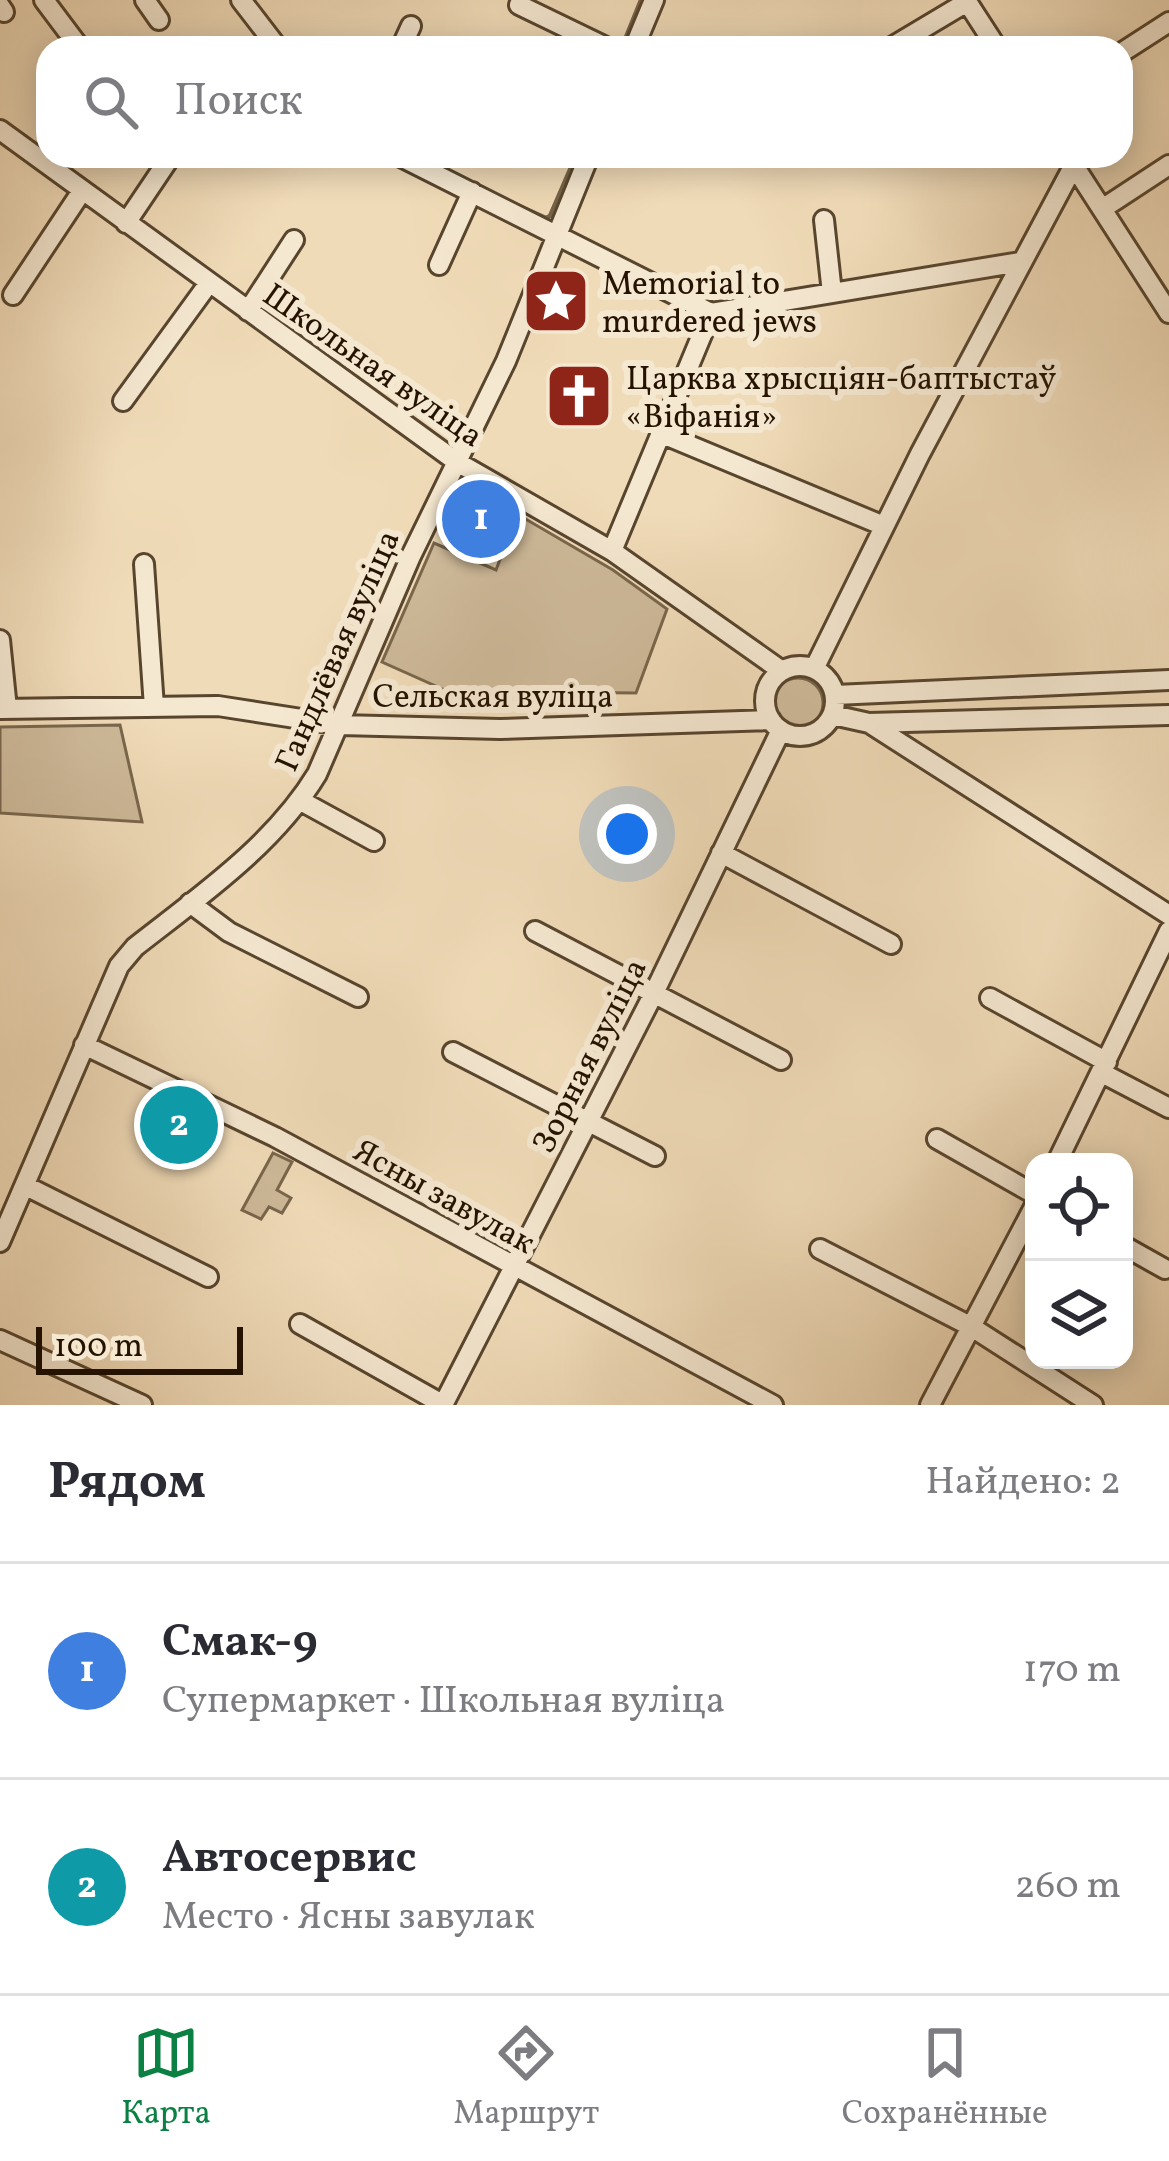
<!DOCTYPE html>
<html lang="ru">
<head>
<meta charset="utf-8">
<style>
	body { margin:0; font-family:Vollkorn,serif; background:#f2f2f3; color:#2b2b33 }
	.controls { position:absolute; right:36px; bottom:36px; display:grid; overflow:hidden; border-radius:24px; box-shadow:0 6px 30px #0003 }
	.controls button { width:108px; height:108px; display:grid; place-items:center; padding:0; border:0; border-bottom:3px solid #e1e1e2; background:#fff; color:#2b2b33; font:60px sans-serif }
	.scale { position:absolute; left:36px; bottom:30px; width:207px; box-sizing:border-box; padding-left:12px; border:6px solid #251300; border-top:0; font-size:33px; line-height:42px; white-space:nowrap; color:#251300; -webkit-text-stroke:9px #f5e8d1; paint-order:stroke }
	.you { position:absolute; left:627px; top:834px; width:42px; height:42px; margin:-30px; border:9px solid #fff; border-radius:50%; background:#1a73e8; box-shadow:0 0 0 18px #1a73e833 }
	.badge { display:grid; place-items:center; width:78px; height:78px; border-radius:50%; background:#0b8043; color:#fff; font-size:39px; font-weight:700 }
	.pin { position:absolute; translate:-50% -50%; border:6px solid #fff; box-shadow:0 3px 12px #0006 }
	.list { margin:0; padding:0; list-style:none }
	h2 { display:flex; justify-content:space-between; align-items:center; height:156px; margin:0; padding:0 48px; font-size:51px }
	h2 small { font-size:39px; font-weight:400; color:#7c7c81 }
	.list li { display:grid; grid-template-columns:78px 1fr auto; gap:36px; align-items:center; box-sizing:border-box; height:216px; padding:0 48px; border-top:3px solid #e1e1e2 }
	.list b { display:block; font-size:45px; white-space:nowrap }
	.list p { margin:0; font-size:39px; white-space:nowrap; color:#7c7c81 }
	.list em { font-size:39px; font-style:normal; color:#7c7c81 }
	.icon { flex:none; width:66px; height:66px; fill:none; stroke:currentColor; stroke-width:2; stroke-linecap:round; stroke-linejoin:round }
	.map { position:relative; flex:none; width:1169px; height:1405px; overflow:hidden }
	.search { position:absolute; background:#fff; box-shadow:0 6px 30px #0003; left:36px; right:36px; top:36px; height:132px; display:flex; align-items:center; gap:30px; box-sizing:border-box; padding:0 42px; border-radius:36px; color:#7c7c81; font-size:45px }
	.sheet { height:588px; background:#fff }
	nav { display:flex; justify-content:space-around; align-items:center; box-sizing:border-box; height:168px; border-top:3px solid #e1e1e2; background:#fff; font-size:33px; color:#7c7c81 }
	nav a { display:grid; justify-items:center; gap:6px }
	nav .on { color:#0b8043 }
	.map>svg:first-child { display:block }
	.green { fill:#cdb999; stroke:#79664c; stroke-width:3 }
	.lines { fill:none; stroke-linecap:round; stroke-linejoin:round }
	.stream { stroke:#756249; stroke-width:4.5 }
	.minor-casing { stroke:#58452e; stroke-width:24 }
	.minor { stroke:#f5e8d1; stroke-width:18 }
	.labels { text-anchor:middle; stroke-width:12; stroke-linejoin:round; paint-order:stroke }
	.poi-label { font-size:33px; fill:#251300; stroke:#f5e8d1; text-anchor:start }
	.street-label { font-size:33px; fill:#251300; stroke:#f5e8d1 }
</style>
</head>
<body>
<div class="map">
<svg width="1169" height="1405" viewBox="0 0 1169 1405">
	<rect width="100%" height="100%" fill="#f0dbb8"/>
	<filter id="stains"><feTurbulence type="fractalNoise" baseFrequency=".00167" numOctaves="4"/><feColorMatrix values="0 0 0 0 .2 0 0 0 0 .09 0 0 0 0 .02 0 0 0 .5 -.17"/></filter>
	<radialGradient id="worn" r=".72"><stop offset=".6" stop-color="#630" stop-opacity="0"/><stop offset="1" stop-color="#630" stop-opacity=".3"/></radialGradient>
	<path class="green" d="M517,514L613,570L667,609L636,693L447,691L382,662L434,543L496,570Z
		M773 703a25 25 0 1 1 50 0a25 25 0 1 1-50 0Z
		M120,725L142,822L0,813V727Z
		M273,1153L292,1162L277,1190L291,1198L282,1213L269,1207L261,1219L242,1210Z"/>
	<g class="lines">
		<path class="stream" d="M624,42L641,0
			M517,205L546,218L550,216L576,156"/>
		<g class="minor-casing">
			<path id="minor" d="M44,0L77,44
				M145,0L159,20
				M241,0L278,48
				M966,0L997,48
				M519,5L608,48
				M0,6L4,12
				M401,48L411,26
				M634,48L654,0
				M890,48L967,2
				M1121,53L1169,22
				M0,130L457,462L612,551L782,671
				M399,156L711,313L1020,262
				M1071,161L1169,313
				M1102,209L1169,165
				M824,220L832,293
				M126,223L171,156
				M439,265L472,192
				M13,295L82,191
				M248,311L294,240
				M123,401L209,283
				M660,433L884,526
				M612,551L711,313
				M144,564L154,707
				M0,640L7,709
				M765 701a35 35 0 1 1 70 0a35 35 0 1 1-70 0Z
				M814,669L920,454L1074,165
				M835,695L1169,680
				M0,709L218,706L340,725L500,729L771,720
				M833,715L869,723L1169,715
				M869,723L1169,915
				M301,801L374,841
				M721,853L891,944
				M190,903L229,932L358,997
				M535,931L781,1060
				M990,998L1107,1062
				M84,1045L275,1137L773,1405
				M453,1052L655,1156
				M1102,1073L1169,1108
				M937,1139L1034,1194
				M1057,1162L1169,931
				M26,1186L208,1277
				M0,1242L119,966L135,947C200,896 274,845 317,774L411,556L506,361L589,156
				M1124,1246L1165,1269
				M820,1249L970,1326L1093,1405
				M300,1324L444,1405
				M0,1340L142,1405
				M443,1405L653,995L781,730
				M930,1405L1034,1207"/>
		</g>
		<use href="#minor" class="minor"/>
	</g>
	<defs>
		<g id="sight-square" transform="scale(3.45)"><rect x="-9" y="-9" width="18" height="18" rx="4" fill="#8f2418" stroke="#f5e8d1"/><path d="M0-6L1.8-2.2L6-1.7L2.9 1.2L3.7 5.4L0 3.3L-3.7 5.4L-2.9 1.2L-6-1.7L-1.8-2.2Z" fill="#fff"/></g>
		<g id="church-square" transform="scale(3.45)"><rect x="-9" y="-9" width="18" height="18" rx="4" fill="#8f2418" stroke="#f5e8d1"/><path d="M-1.2-6h2.4v3.5h3.3v2.4h-3.3V6h-2.4V-.1h-3.3v-2.4h3.3Z" fill="#fff"/></g>
	</defs>
	<g fill-rule="evenodd">
		<use href="#sight-square" x="556" y="301"/>
		<use href="#church-square" x="579" y="396"/>
	</g>
	<g class="labels">
		<g class="poi-label">
			<text x="602" y="294">Memorial to<tspan x="602" dy="38">murdered jews</tspan></text>
			<text x="626" y="389">Царква хрысціян-баптыстаў<tspan x="626" dy="38">«Віфанія»</tspan></text>
		</g>
		<g class="street-label">
			<text transform="translate(374 364) rotate(35)" y="12">Школьная вуліца</text>
			<text transform="translate(336 650) rotate(-66)" y="12">Гандлёвая вуліца</text>
			<text x="493" y="707">Сельская вуліца</text>
			<text transform="translate(588 1055) rotate(-63)" y="12">Зорная вуліца</text>
			<text transform="translate(445 1195) rotate(29)" y="12">Ясны завулак</text>
		</g>
	</g>
	<rect width="100%" height="100%" filter="url(#stains)"/>
	<rect width="100%" height="100%" fill="url(#worn)"/>
</svg>
<div class="controls">
<button><svg class="icon" aria-label="locate" viewBox="0 0 24 24"><circle cx="12" cy="12" r="6"/><path d="M12 2v4M12 18v4M2 12h4M18 12h4"/></svg></button>
<button><svg class="icon" aria-label="layers" viewBox="0 0 24 24"><path d="M12 4l9 5-9 5-9-5zM3 14l9 5 9-5"/></svg></button>
</div>
<div class="scale">100 m</div>
<div class="you"></div>
<div class="pin badge" style="left:481px;top:519px;background:#3f7fe0">1</div>
<div class="pin badge" style="left:179px;top:1125px;background:#0f9aa8">2</div>
<div class="search"><svg class="icon" aria-label="search" viewBox="0 0 24 24"><circle cx="10" cy="10" r="6"/><path d="M15 15l6 6"/></svg>Поиск</div>
</div>
<section class="sheet">
<h2>Рядом<small>Найдено: 2</small></h2>
<ul class="list">
<li><span class="badge" style="background:#3f7fe0">1</span><div><b>Смак-9</b><p>Супермаркет · Школьная вуліца</p></div><em>170 m</em></li>
<li><span class="badge" style="background:#0f9aa8">2</span><div><b>Автосервис</b><p>Место · Ясны завулак</p></div><em>260 m</em></li>
</ul>
</section>
<nav>
<a class="on"><svg class="icon" aria-label="map" viewBox="0 0 24 24"><path d="M3 6l6-2 6 2 6-2v14l-6 2-6-2-6 2zM9 4v14M15 6v14"/></svg>Карта</a>
<a><svg class="icon" aria-label="directions" viewBox="0 0 24 24"><path d="M12 3l9 9-9 9-9-9zM9 14v-3h6M13 9l2 2-2 2"/></svg>Маршрут</a>
<a><svg class="icon" aria-label="saved" viewBox="0 0 24 24"><path d="M7 4h10v16l-5-4-5 4z"/></svg>Сохранённые</a>
</nav>
</body>
</html>
